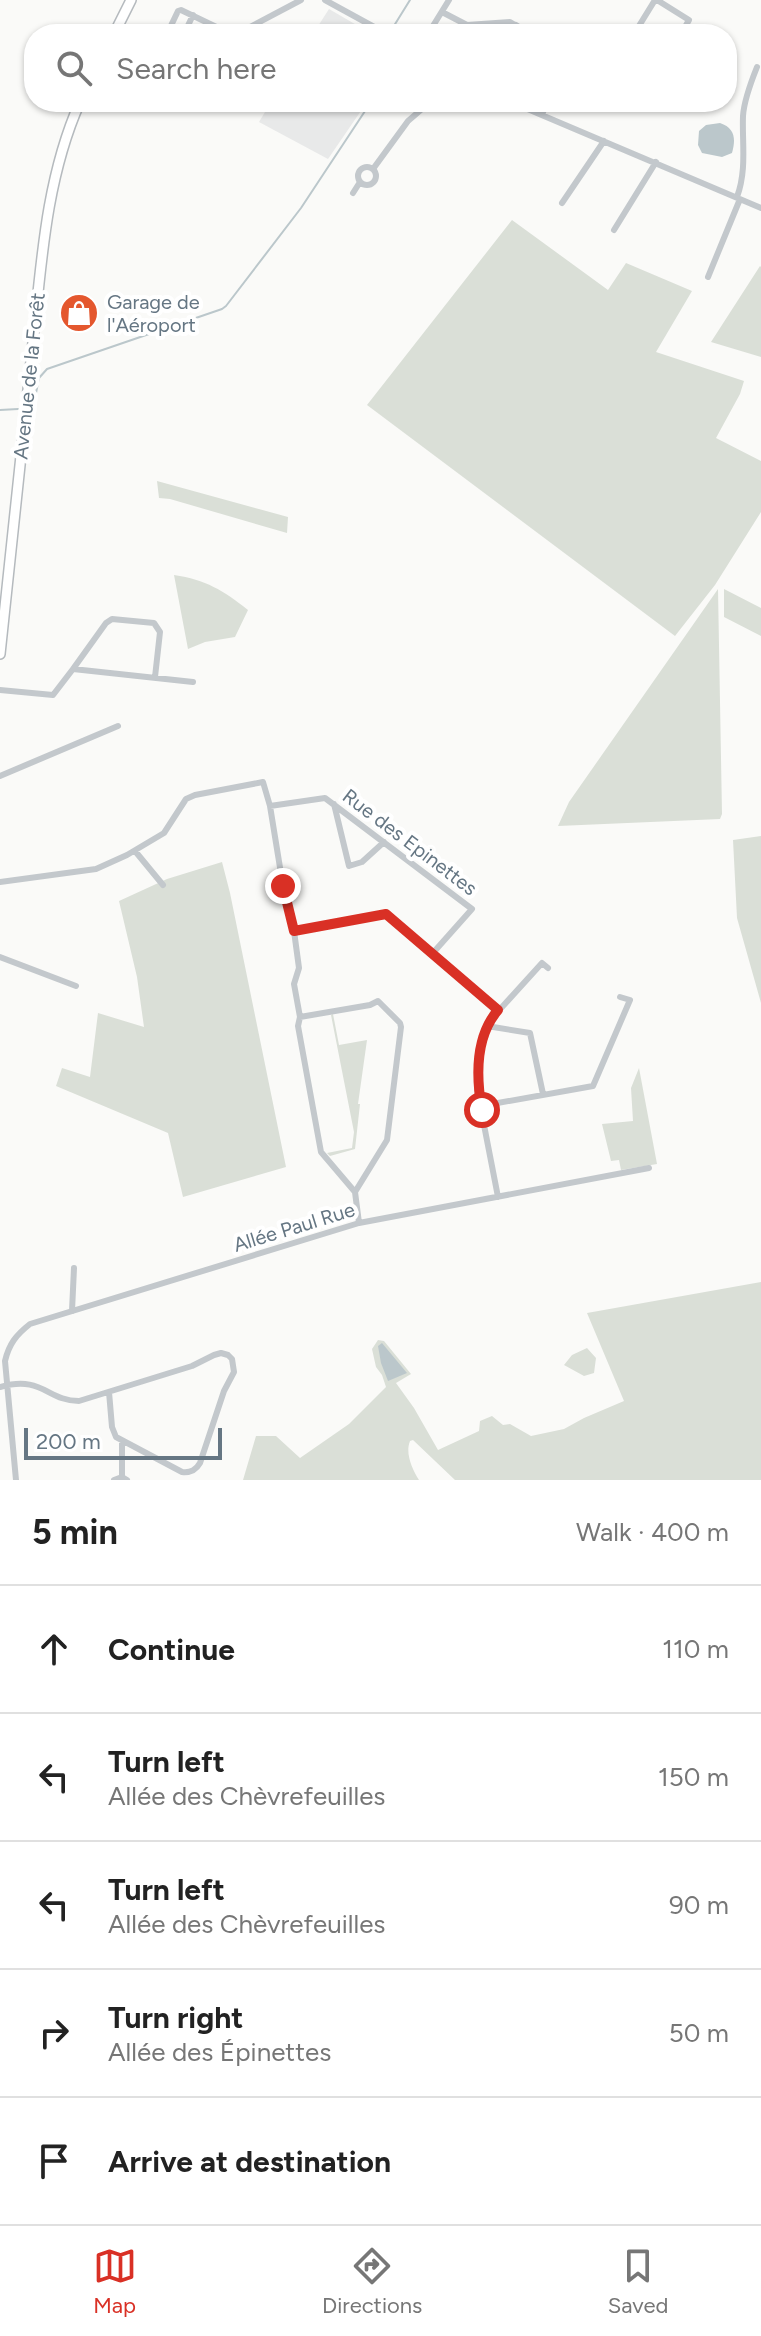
<!DOCTYPE html>
<html lang="en">
<head>
<meta charset="utf-8">
<style>
	body { margin:0; font-family:Figtree,sans-serif; background:#f6f6f6; color:#222 }
	.scale { position:absolute; left:24px; bottom:20px; width:198px; box-sizing:border-box; padding-left:8px; border:4px solid #657683; border-top:0; font-size:22px; line-height:28px; white-space:nowrap; color:#657683; -webkit-text-stroke:6px #fff; paint-order:stroke }
	.stop { position:absolute; width:24px; height:24px; margin:-18px; border:6px solid #d93025; border-radius:50%; background:#fff }
	.stop.end { background:#d93025; border-color:#fff; box-shadow:0 2px 8px #0008 }
	.list { margin:0; padding:0; list-style:none }
	h2 { display:flex; justify-content:space-between; align-items:center; height:104px; margin:0; padding:0 32px; font-size:34px }
	h2 small { font-size:26px; font-weight:400; color:#767676 }
	.list li { display:grid; grid-template-columns:52px 1fr auto; gap:24px; align-items:center; box-sizing:border-box; height:128px; padding:0 32px; border-top:2px solid #e0e0e0 }
	.list b { display:block; font-size:30px; white-space:nowrap }
	.list p { margin:0; font-size:26px; white-space:nowrap; color:#767676 }
	.list em { font-size:26px; font-style:normal; color:#767676 }
	.icon { flex:none; width:44px; height:44px; fill:none; stroke:currentColor; stroke-width:2; stroke-linecap:round; stroke-linejoin:round }
	.map { position:relative; flex:none; width:761px; height:1480px; overflow:hidden }
	.search { position:absolute; background:#fff; box-shadow:0 2px 6px #0004; left:24px; right:24px; top:24px; height:88px; display:flex; align-items:center; gap:20px; box-sizing:border-box; padding:0 28px; border-radius:32px; color:#767676; font-size:30px }
	.sheet { height:744px; background:#fff }
	nav { display:flex; justify-content:space-around; align-items:center; box-sizing:border-box; height:112px; border-top:2px solid #e0e0e0; background:#fff; font-size:22px; color:#767676 }
	nav a { display:grid; justify-items:center; gap:4px }
	nav .on { color:#d93025 }
	.map>svg:first-child { display:block }
	.built { fill:#e8e9e9 }
	.green { fill:#dadfd7 }
	.water { fill:#bbc7cb }
	.lines { fill:none; stroke-linecap:round; stroke-linejoin:round }
	.stream { stroke:#bbc7cb; stroke-width:2 }
	.primary-casing { stroke:#b5babe; stroke-width:12 }
	.street { stroke:#c3c8cc; stroke-width:6 }
	.primary { stroke:#fff; stroke-width:9 }
	.route { stroke:#d93025; stroke-width:10 }
	.labels { text-anchor:middle; stroke-width:8; stroke-linejoin:round; paint-order:stroke }
	.poi-label { font-size:20px; fill:#657683; stroke:#fff; text-anchor:start }
	.street-label { font-size:20px; fill:#657683; stroke:#fff }
</style>
</head>
<body>
<div class="map">
<svg width="761" height="1480" viewBox="0 0 761 1480">
	<rect width="100%" height="100%" fill="#fafaf8"/>
	<path class="built" d="M329,9L372,34H313Z
		M271,102H367L328,159L259,122Z"/>
	<path class="green" d="M512,220L608,290L626,263L692,291L656,352L744,381L740,394L716,438L761,461V512L715,585L675,636L367,405Z
		M760,266L761,267V357L711,342Z
		M157,481L288,517L287,533L170,499L159,498Z
		M174,575C206,580 223,590 248,610L235,637L205,642L188,649Z
		M718,589L722,814L720,819L558,826L569,802Z
		M724,589L761,608V636L724,617Z
		M761,836V1003L737,918L733,840Z
		M222,862L230,893L286,1167L183,1197L168,1133L56,1086L62,1068L90,1077L98,1013L144,1027L137,977L119,901L167,879Z
		M333,1014L339,1045L367,1040L358,1104H360L355,1149L330,1156L327,1153L352,1148L354,1132L331,1015Z
		M639,1068L657,1164L621,1170L619,1160L611,1161L602,1124L633,1121L631,1088Z
		M761,1282V1480H455L413,1440L410,1441C405,1453 412,1469 419,1480H243L256,1436H276L300,1458L349,1424L386,1387L382,1375L376,1367L372,1349L378,1340L384,1341L411,1374L396,1383L414,1408L438,1450L479,1431L480,1421L492,1416L503,1425L510,1424L531,1436L564,1429L584,1418L624,1401L587,1313Z
		M587,1348L596,1358L594,1373L584,1376L564,1365L572,1355Z"/>
	<path class="water" d="M720,123C735,128 736,139 732,153L722,157L702,153L698,145L699,131L706,125Z
		M382,1343L407,1373L388,1381L381,1363L378,1346Z"/>
	<g class="lines">
		<path class="stream" d="M392,29L410,0
			M36,393L39,378L47,369L222,309L226,306L301,208L371,102
			M0,410L18,409"/>
		<g class="primary-casing">
			<path id="primary" d="M114,34L131,0
				M0,654C11,553 21,452 32,352C41,268 45,180 80,102"/>
		</g>
		<path class="street" d="M325,0L387,34
			M657,0L689,20L681,34
			M442,12L467,25L510,22L515,25L518,34
			M516,25L530,34
			M167,34L178,11L181,10L231,34
			M184,34L193,15
			M237,34L301,0
			M428,34L449,0
			M634,34L655,0
			M511,102L761,208
			M542,115L547,102
			M358 176a9 9 0 1 1 18 0a9 9 0 1 1-18 0Z
			M373,169L408,121L430,102
			M353,193L360,182
			M737,197C747,170 742,143 743,116C744,100 751,82 757,67
			M562,203L604,141
			M614,230L656,162
			M708,277L740,199
			M73,669L106,623L112,619L154,623L160,632L155,677
			M0,690L53,695L73,669L193,682
			M0,776L118,726
			M334,804L349,866L362,862L384,842
			M270,806L325,798L472,909L432,954
			M135,851L163,885
			M0,882L96,869L127,855L164,833L186,799L195,795L263,782L270,806L283,886L294,931L299,968L294,984L300,1017L298,1026L321,1152L355,1192L359,1223
			M294,931L386,914L498,1010
			M0,957L76,986
			M300,1017L370,1005L378,1001L400,1023L401,1027L387,1140L355,1192
			M487,1026L530,1033L543,1094
			M481,1106L593,1086L630,1000L620,997
			M498,1197L477,1089L482,1038L493,1017L542,963L548,968
			M72,1311L74,1268
			M0,1387C43,1375 47,1401 79,1401L192,1366L214,1355L221,1353L228,1355L232,1359L234,1372L224,1391L200,1463C196,1470 191,1473 182,1472L116,1437L112,1427L109,1392
			M122,1441V1477
			M16,1480L5,1361C9,1344 16,1335 30,1324L359,1223L649,1168
			M114,1480L122,1477L127,1480"/>
		<use href="#primary" class="primary"/>
	</g>
	<g class="lines">
		<path class="route" d="M283,886L294,931L386,914L498,1010C475,1037 476,1077 482,1110"/>
	</g>
	<defs>
		<g id="shop-disc" transform="scale(2)"><circle r="9.5" fill="#e4572e" stroke="#fff"/><path d="M-5-2.5h2.3a2.7 3.5 0 0 1 5.4 0H5L5.5 6h-11ZM-1.5-2.5h3a1.5 2.3 0 0 0-3 0Z" fill="#fff"/></g>
	</defs>
	<g fill-rule="evenodd">
		<use href="#shop-disc" x="79" y="313"/>
	</g>
	<g class="labels">
		<g class="poi-label">
			<text x="107" y="309">Garage de<tspan x="107" dy="23">l'Aéroport</tspan></text>
		</g>
		<g class="street-label">
			<text transform="translate(29 376) rotate(-84)" y="7">Avenue de la Forêt</text>
			<text transform="translate(410 842) rotate(37)" y="7">Rue des Epinettes</text>
			<text transform="translate(294 1227) rotate(-17)" y="7">Allée Paul Rue</text>
		</g>
	</g>
</svg>
<div class="scale">200 m</div>
<div class="stop" style="left:482px;top:1110px"></div>
<div class="stop end" style="left:283px;top:886px"></div>
<div class="search"><svg class="icon" aria-label="search" viewBox="0 0 24 24"><circle cx="10" cy="10" r="6"/><path d="M15 15l6 6"/></svg>Search here</div>
</div>
<section class="sheet">
<h2>5 min<small>Walk · 400 m</small></h2>
<ul class="list">
<li><svg class="icon" aria-label="ahead" viewBox="0 0 24 24"><path d="M12 20V5M6 11l6-6 6 6"/></svg><div><b>Continue</b></div><em>110 m</em></li>
<li><svg class="icon" aria-label="left" viewBox="0 0 24 24"><path d="M17 20v-9H6M10 6l-5 5 5 5"/></svg><div><b>Turn left</b><p>Allée des Chèvrefeuilles</p></div><em>150 m</em></li>
<li><svg class="icon" aria-label="left" viewBox="0 0 24 24"><path d="M17 20v-9H6M10 6l-5 5 5 5"/></svg><div><b>Turn left</b><p>Allée des Chèvrefeuilles</p></div><em>90 m</em></li>
<li><svg class="icon" aria-label="right" viewBox="0 0 24 24"><path d="M7 20v-9h11M14 6l5 5-5 5"/></svg><div><b>Turn right</b><p>Allée des Épinettes</p></div><em>50 m</em></li>
<li><svg class="icon" aria-label="arrive" viewBox="0 0 24 24"><path d="M6 21V4h12l-3 4 3 4H6"/></svg><div><b>Arrive at destination</b></div></li>
</ul>
</section>
<nav>
<a class="on"><svg class="icon" aria-label="map" viewBox="0 0 24 24"><path d="M3 6l6-2 6 2 6-2v14l-6 2-6-2-6 2zM9 4v14M15 6v14"/></svg>Map</a>
<a><svg class="icon" aria-label="directions" viewBox="0 0 24 24"><path d="M12 3l9 9-9 9-9-9zM9 14v-3h6M13 9l2 2-2 2"/></svg>Directions</a>
<a><svg class="icon" aria-label="saved" viewBox="0 0 24 24"><path d="M7 4h10v16l-5-4-5 4z"/></svg>Saved</a>
</nav>
</body>
</html>
